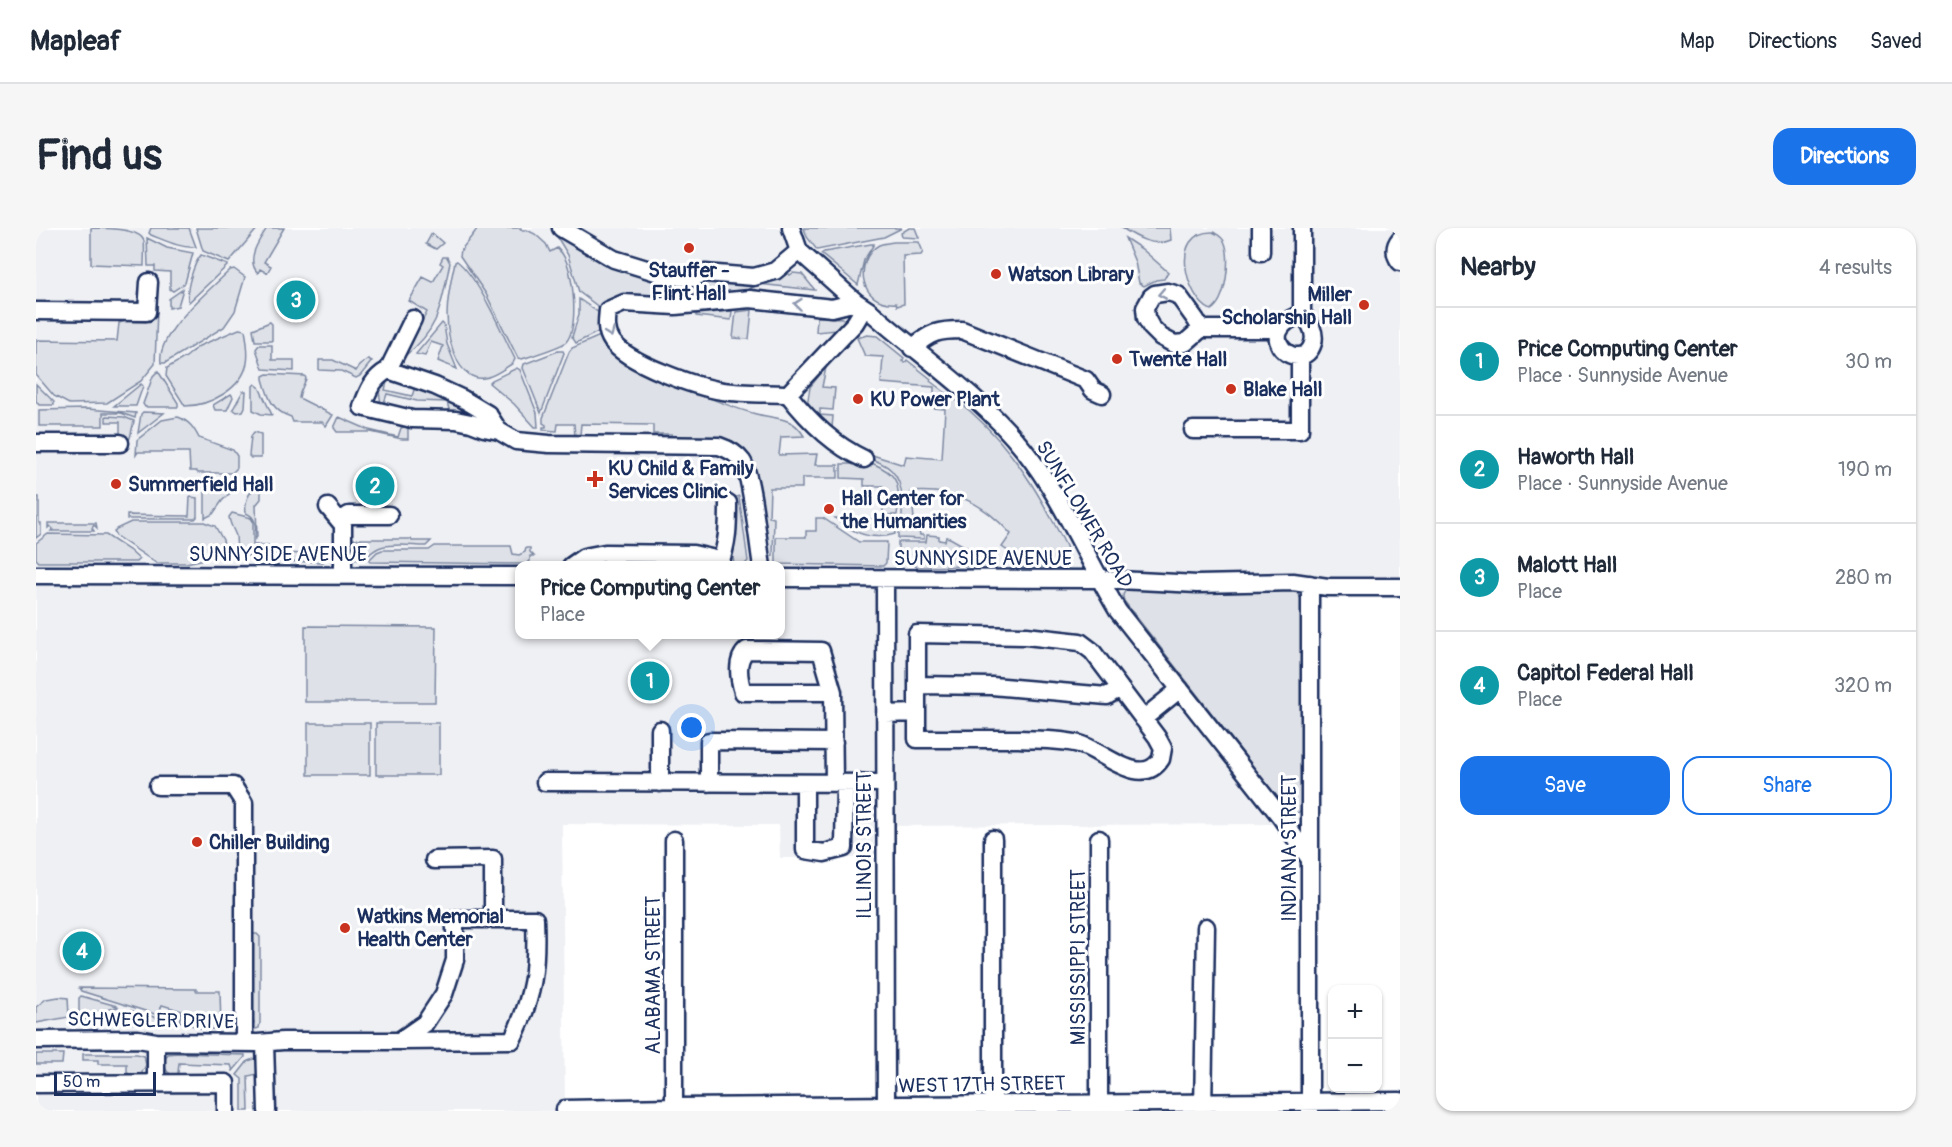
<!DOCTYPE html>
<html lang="en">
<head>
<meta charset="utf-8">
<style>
	body { margin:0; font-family:Pangolin,sans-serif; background:#f6f6f7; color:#1f2937 }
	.controls { position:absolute; right:18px; bottom:18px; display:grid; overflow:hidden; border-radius:12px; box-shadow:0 2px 4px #0004 }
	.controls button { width:54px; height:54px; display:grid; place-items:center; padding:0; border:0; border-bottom:2px solid #e0e1e3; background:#fff; color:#1f2937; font:30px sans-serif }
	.scale { position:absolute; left:18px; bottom:15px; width:102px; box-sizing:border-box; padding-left:6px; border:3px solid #1b2f5e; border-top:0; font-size:16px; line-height:21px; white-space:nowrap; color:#1b2f5e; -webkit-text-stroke:4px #fff; paint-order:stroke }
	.you { position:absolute; left:656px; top:500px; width:21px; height:21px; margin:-15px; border:4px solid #fff; border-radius:50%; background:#1a73e8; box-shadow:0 0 0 9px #1a73e833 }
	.badge { display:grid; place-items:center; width:39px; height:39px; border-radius:50%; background:#1a73e8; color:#fff; font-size:20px; font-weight:700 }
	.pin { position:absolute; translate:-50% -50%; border:3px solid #fff; box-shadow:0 2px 6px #0006 }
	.popup { position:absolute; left:479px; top:333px; width:270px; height:78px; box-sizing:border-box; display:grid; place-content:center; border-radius:12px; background:#fff; filter:drop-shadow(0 2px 4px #0005); font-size:20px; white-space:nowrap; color:#747a83 }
	.popup b { font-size:22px; color:#1f2937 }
	.popup::after { content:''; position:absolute; left:50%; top:100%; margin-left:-12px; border:12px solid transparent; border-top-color:#fff }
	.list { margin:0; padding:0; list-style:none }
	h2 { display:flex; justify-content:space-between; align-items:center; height:78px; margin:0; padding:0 24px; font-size:26px }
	h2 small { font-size:20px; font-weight:400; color:#747a83 }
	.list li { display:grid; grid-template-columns:39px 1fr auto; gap:18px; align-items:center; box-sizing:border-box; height:108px; padding:0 24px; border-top:2px solid #e0e1e3 }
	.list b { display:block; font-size:22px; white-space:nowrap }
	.list p { margin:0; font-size:20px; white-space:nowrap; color:#747a83 }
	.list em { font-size:20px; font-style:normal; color:#747a83 }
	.actions { display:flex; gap:12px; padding:18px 24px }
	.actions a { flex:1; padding:14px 0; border:2px solid #1a73e8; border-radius:18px; text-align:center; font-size:21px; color:#1a73e8 }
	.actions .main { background:#1a73e8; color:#fff }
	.map { position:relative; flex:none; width:1364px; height:883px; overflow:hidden; border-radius:18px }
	header { display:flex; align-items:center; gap:36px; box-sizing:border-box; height:84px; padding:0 30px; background:#fff; border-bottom:2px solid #e0e1e3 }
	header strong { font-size:28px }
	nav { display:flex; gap:33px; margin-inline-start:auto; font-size:21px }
	.intro { display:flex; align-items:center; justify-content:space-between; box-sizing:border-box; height:144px; padding:0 36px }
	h1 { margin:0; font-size:42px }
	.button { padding:15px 27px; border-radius:18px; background:#1a73e8; color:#fff; font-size:21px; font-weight:700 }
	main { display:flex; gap:36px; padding:0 36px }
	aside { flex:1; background:#fff; border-radius:18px; box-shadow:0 2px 4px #0004 }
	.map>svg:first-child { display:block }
	.built { fill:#eff0f4; fill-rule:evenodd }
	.green { fill:#dee1e7; stroke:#7c88a2; stroke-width:1.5 }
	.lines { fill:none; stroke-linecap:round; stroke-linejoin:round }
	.minor-casing { stroke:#1b2f5e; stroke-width:21 }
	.minor { stroke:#fff; stroke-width:16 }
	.oneway { stroke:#8d97ae }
	.poi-dot { fill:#c8321e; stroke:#fff; stroke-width:2 }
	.labels { text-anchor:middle; stroke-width:6; stroke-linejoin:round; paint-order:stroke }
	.poi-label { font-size:20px; font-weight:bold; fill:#1b2f5e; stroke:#fff; text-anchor:start }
	.street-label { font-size:20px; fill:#1b2f5e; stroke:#fff }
</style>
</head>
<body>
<header>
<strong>Mapleaf</strong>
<nav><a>Map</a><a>Directions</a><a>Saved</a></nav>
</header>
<div class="intro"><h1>Find us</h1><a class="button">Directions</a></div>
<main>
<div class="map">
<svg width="1364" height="883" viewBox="0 0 1364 883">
	<rect width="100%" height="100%" fill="#fff"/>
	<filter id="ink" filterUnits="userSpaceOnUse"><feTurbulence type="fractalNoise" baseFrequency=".0167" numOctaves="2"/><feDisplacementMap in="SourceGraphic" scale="12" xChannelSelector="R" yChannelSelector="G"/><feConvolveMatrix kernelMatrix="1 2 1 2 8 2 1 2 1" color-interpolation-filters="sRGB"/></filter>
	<g filter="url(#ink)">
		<path class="built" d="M0,0H1364V353L1270,362L1268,589L1240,596L841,598L840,630H744L743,597L526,596L529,881L527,883H0ZM484,338H744V406H484Z"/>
		<path class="green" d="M55,0C69,0 104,0 108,13C109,21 108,30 108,38L55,36Z
			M115,0H153L160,19C146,21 128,12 115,7L113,5Z
			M160,0H222L193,34L167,23Z
			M231,0H248L228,34L235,38L231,45L224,41L222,45C209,32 223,12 231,0Z
			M442,0H485V2H491L499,6L510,16L514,24L521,20C523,23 526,24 527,27C538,43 543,99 530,114C525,119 495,128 486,131L482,130L450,66L424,28L425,22Z
			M768,0H866L848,9L781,22L771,9Z
			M873,0H879L883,10L866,9L865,5Z
			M1086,0H1134L1135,12C1118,20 1100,9 1086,0Z
			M1177,4C1182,7 1185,8 1188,13C1196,28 1190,74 1175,82C1150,71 1132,3 1177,4Z
			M396,5L407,15L400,21L390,16Z
			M520,7L579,41L631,54V57L658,60L673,53L722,56L707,65L568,83L543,64L532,27Z
			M111,10L131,20L157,25L149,55L137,63L134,61V44L119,43V38H112Z
			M1089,10L1106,21L1132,44L1128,51L1120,52L1108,58L1103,55L1099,34Z
			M858,14H883L887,24L885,27L867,28L868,76L861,78L860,75C822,78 818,31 843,17C848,15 853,15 858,14Z
			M835,16H838L828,32L822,57L785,26L788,24Z
			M165,27L192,37L153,74C148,65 158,35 165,27Z
			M407,29H411L414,35C405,75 405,100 370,127L369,125L391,84L373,73L387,49L397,54L407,37L404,35Z
			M421,33C443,50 466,105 479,131L477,135C469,140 458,149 448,150C437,152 427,143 422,134C405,101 411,69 419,34Z
			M198,41L209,49L199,83L188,99L129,135H125C120,105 175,61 194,42Z
			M751,44L754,47L757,45L766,46L779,62L722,56Z
			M147,61L142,78L133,80V71Z
			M543,71L566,87L564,103L540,115L536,109L543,86Z
			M121,81L119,136L105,153L71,175L33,176L18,168L0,147V112L81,113L83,95L89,93L110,94L115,85Z
			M716,82L713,111L697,110L700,84Z
			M696,83L695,92L660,88V86Z
			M781,89L807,90L809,96L801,102L780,104Z
			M234,94L236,96V113H219L217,101Z
			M406,95L408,97L411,116L421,141L402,133L407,118L395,114L389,128L380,126Z
			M203,101L209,102C211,113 213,125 211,135C206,161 173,178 149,178L130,148L131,140L150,129L163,118Z
			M831,107L841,108L868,130L866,133L869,135L871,132L895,151L894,153C908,164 922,173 934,183C978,222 1003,265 1030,318C1038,344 997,339 982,339L978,327L966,319L975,306C946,274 919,261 875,264L876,276L866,271C865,245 852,235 828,229L830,225L868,237L870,228L906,231L909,181L898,180V159L845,155L847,129L829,128L821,110Z
			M564,108C577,134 688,178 720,186C731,189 746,189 756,195C761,198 765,203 768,208L745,209L743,227L781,226L779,237H802V250H766V260H734L733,289L738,290L737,328H732L717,234L713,228L697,215L636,211V206H617V197L545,196L544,207L539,209L538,196H522L521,203L507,202V199H510V197L507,195V190L533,124L536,120Z
			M223,117H236V132H258V143L227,141L220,121Z
			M522,123H527L528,125L505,185L487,140L488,136Z
			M332,131L336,133L324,148L320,150L305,143L283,142V132H297L320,143L323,138Z
			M790,139L786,159L799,160L797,182L784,181V187L797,188L796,200H791L771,178L774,159Z
			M481,140L484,142L501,185L502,199H499L478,176L453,155L456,152Z
			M122,143L142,175V179H109L107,176L117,148Z
			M231,146L269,148L270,151L264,165L263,170L297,187L290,198L286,194H257L255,189C236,183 232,169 227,151V148Z
			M349,152L351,154L349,162L376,168L378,162L381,160L424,177L426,183L423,186L414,185L411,174L381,173L351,166L348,175L345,176L343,163Z
			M0,156L18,174V177H3L0,173Z
			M105,156L107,158L100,178H78Z
			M219,156L223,159L236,187L225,186L217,182V158Z
			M207,163H210L209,179L207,183L201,184L197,181Z
			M195,166L197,169L191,182H179L177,177Z
			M51,181L100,185L99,190L85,185H67V198H3V182Z
			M107,184L128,185L102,205L105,186Z
			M70,188L88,189L98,193L94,210L90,212H84V194H70Z
			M142,189C153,193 158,200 163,210L197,222L201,228V240L196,245H162L160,243H154L153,224H102L100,227L101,212L126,192Z
			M303,189L333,202L362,209L365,200L370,198L372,201V211H366L335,204H301L298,200Z
			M218,204L225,206V230H215L213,228L215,208Z
			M815,232L820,238L825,240L827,232C860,243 866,252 861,287H847V258H828V251L805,250V236H815Z
			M164,252L193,253L197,255L199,260L186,273L177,286L169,290V260L164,259Z
			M225,255V271L220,277L221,309L219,311C219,299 222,290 210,285C208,272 214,262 225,255Z
			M703,268L712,333L708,337H698L697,329H694L697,310L700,307V269Z
			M0,269H3V295H5V306L0,310Z
			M154,269L161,270V289L159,291H91V287L153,288Z
			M866,275L877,280L879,302H883L884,307H888V311L862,310V300L866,296Z
			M196,285L215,290L217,293V317H232V322L215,328L205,327C199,321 201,317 200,308C198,302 194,297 193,289Z
			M780,290H787L823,314H851L850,335L847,338L740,336V309H770V303H780Z
			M799,290L858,291L859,306C836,313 816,305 799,290Z
			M95,294H168L179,298L187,312L188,318L186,324L179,329L150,335H120L80,308L78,304L80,301Z
			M12,295H60L61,300L58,297L56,300L58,303H15L17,301L14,298L12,300Z
			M12,306L70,307L93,322L103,331L100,334H3L0,331V315Z
			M891,307L903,308V312L909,313L910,309L914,310L937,323L950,324L952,334L950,338L882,339L877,337L868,331H862V314H890Z
			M315,311H375L376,313H395L390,318C376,318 359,315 345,319C332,323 330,337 315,329Z
			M279,317H299V330L285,322H279Z
			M399,318H475L477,326L483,327L489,324L490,320H494V324L498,328H494V333L490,336L334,334L333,332L341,324L346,322H393Z
			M230,325L282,326L290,331L287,334L219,333L220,330Z
			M1097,360L1260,362L1266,373V580L1263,584L1259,586L1252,583L1088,373C1085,365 1089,362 1097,360Z
			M269,398L400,399L399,474H269Z
			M272,495H334V547H272Z
			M340,495H403V547H340Z
			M215,706H221L224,709V795L223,800L220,801L216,800L215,796L218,795L217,792H215Z
			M43,760L160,761V763H184L185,799C172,805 156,797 143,793L146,783L126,777L122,787L45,763Z
			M45,768L81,778L82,779L45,788L43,786V770Z
			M23,769L32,770L33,789L0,795V779L10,771Z
			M93,782L125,791L128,795L123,798L104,795H43L45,792Z
			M142,825L209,827V829L197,843L195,837L143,835L142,845L140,847C131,847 129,841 128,833L132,826Z
			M0,826H27L26,836H0Z
			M47,826H101L108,828L110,837L104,848L94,847L91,844V836H62V832H47Z
			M221,830L222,846L212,848L213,883H206V851L201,847L212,833Z"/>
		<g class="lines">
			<g class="minor-casing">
				<path id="minor" d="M525,0L578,31L633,48L656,50L669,45L718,49L739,43L763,23
					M755,0L763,23L820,74L835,84C886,129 945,168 988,222C1027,271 1050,330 1082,383L1244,588L1273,630
					M1364,11C1358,18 1358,26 1364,34
					M1225,24V0
					M820,74L796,80L714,71L639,78L588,75L572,82C571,92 569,103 576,113C591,135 660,159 687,163C708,166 730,165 752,166L819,95L828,80
					M0,83L111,84L113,54
					M1266,86C1273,93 1280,104 1277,115C1267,150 1210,106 1266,86Z
					M1266,86V0
					M1165,101L1160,92L1142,67L1132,64L1119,66L1115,69L1109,80L1110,90L1115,99L1125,109L1138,116L1149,115L1165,101H1243
					M876,120C895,104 902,102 926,102L1050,152L1057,162L1066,166
					M352,142L377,91
					M752,166C772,192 797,217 828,231
					M1157,202H1264V128
					M463,203L448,200L435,195L420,192L376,191L326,179C332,163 336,151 352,142L399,158L427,171L452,186L463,203L480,213L513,216L683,218C692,221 700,225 706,233C716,247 722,316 726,338
					M0,215H84
					M292,279L307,297
					M683,337C692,317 692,297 692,275
					M535,338L548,329L569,325L657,326L675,330L683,338
					M0,347L484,348
					M307,347V291L313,287H353
					M744,350L1063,351L1161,356L1257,354L1292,359H1364
					M849,351L850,883
					M1274,356V883
					M881,406L990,408L1044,414L1056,423L1121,509L1127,520L1125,531C1105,562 1066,522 1043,516C1024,511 1003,512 983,511C949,511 915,511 881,511Z
					M881,457L956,458L1071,468L1084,460
					M797,464H707C703,451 699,432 711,422L785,423L797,464L798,555
					M849,486L881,485
					M1107,491L1144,461
					M624,502V555
					M509,554L849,555
					M673,555V513L798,514
					M769,555V622L788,625L808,620L809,555
					M122,558H197L208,575V815
					M638,612V883
					M398,632L457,631V691
					M0,812L102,811L120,814L222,815L247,813H363L389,795L408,766L419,732V691H499C501,738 498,769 476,812L363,813
					M120,814V855
					M229,815L231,883
					M0,856L190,855V883
					M529,883V881L638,879L1364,873
					M957,883V611
					M1063,883V611
					M1167,883L1170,699"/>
			</g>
			<use href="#minor" class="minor"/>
		</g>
		<defs><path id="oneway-chevron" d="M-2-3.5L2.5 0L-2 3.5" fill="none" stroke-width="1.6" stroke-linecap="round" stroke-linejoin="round" transform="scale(1.5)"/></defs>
		<g class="oneway">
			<use href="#oneway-chevron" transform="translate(1126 66) rotate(169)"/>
			<use href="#oneway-chevron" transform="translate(762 76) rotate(-174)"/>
			<use href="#oneway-chevron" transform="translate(574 105) rotate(69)"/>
		</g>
	</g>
	<g class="poi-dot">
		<circle cx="653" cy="20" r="6"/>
		<circle cx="960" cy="46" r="6"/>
		<circle cx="1328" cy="77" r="6"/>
		<circle cx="1081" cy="131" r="6"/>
		<circle cx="1195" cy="161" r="6"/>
		<circle cx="822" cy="171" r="6"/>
		<path d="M556 242h6v6h6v6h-6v6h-6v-6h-6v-6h6z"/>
		<circle cx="80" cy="256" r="6"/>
		<circle cx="793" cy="281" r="6"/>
		<circle cx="161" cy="614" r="6"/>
		<circle cx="309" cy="700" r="6"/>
	</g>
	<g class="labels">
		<g class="poi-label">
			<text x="653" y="49" text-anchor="middle">Stauffer -<tspan x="653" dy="23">Flint Hall</tspan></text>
			<text x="972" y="53">Watson Library</text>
			<text x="1316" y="73" text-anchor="end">Miller<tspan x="1316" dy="23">Scholarship Hall</tspan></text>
			<text x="1093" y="138">Twente Hall</text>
			<text x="1207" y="168">Blake Hall</text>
			<text x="834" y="178">KU Power Plant</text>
			<text x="572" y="247">KU Child &amp; Family<tspan x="572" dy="23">Services Clinic</tspan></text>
			<text x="92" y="263">Summerfield Hall</text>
			<text x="805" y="277">Hall Center for<tspan x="805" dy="23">the Humanities</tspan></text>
			<text x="173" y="621">Chiller Building</text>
			<text x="321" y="695">Watkins Memorial<tspan x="321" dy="23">Health Center</tspan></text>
		</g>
		<g class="street-label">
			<text transform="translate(1049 286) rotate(59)" y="7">SUNFLOWER ROAD</text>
			<text x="242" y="333">SUNNYSIDE AVENUE</text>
			<text x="947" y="337">SUNNYSIDE AVENUE</text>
			<text transform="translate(828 617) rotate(-90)" y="7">ILLINOIS STREET</text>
			<text transform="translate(1253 620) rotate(-90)" y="7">INDIANA STREET</text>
			<text transform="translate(1042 729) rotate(-90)" y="7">MISSISSIPPI STREET</text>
			<text transform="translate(617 747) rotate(-90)" y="7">ALABAMA STREET</text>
			<text transform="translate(115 792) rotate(1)" y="7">SCHWEGLER DRIVE</text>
			<text transform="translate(946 856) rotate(-1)" y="7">WEST 17TH STREET</text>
		</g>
	</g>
</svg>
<div class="controls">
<button>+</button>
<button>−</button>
</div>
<div class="scale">50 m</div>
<div class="you"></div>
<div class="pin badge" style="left:614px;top:453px;background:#0f9aa8">1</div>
<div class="popup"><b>Price Computing Center</b>Place</div>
<div class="pin badge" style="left:339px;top:258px;background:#0f9aa8">2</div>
<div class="pin badge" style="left:260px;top:72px;background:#0f9aa8">3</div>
<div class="pin badge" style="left:46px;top:723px;background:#0f9aa8">4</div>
</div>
<aside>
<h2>Nearby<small>4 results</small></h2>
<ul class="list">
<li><span class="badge" style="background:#0f9aa8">1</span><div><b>Price Computing Center</b><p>Place · Sunnyside Avenue</p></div><em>30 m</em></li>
<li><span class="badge" style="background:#0f9aa8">2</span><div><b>Haworth Hall</b><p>Place · Sunnyside Avenue</p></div><em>190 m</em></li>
<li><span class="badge" style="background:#0f9aa8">3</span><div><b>Malott Hall</b><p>Place</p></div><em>280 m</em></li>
<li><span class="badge" style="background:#0f9aa8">4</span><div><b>Capitol Federal Hall</b><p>Place</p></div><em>320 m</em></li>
</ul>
<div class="actions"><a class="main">Save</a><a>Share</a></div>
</aside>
</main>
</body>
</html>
